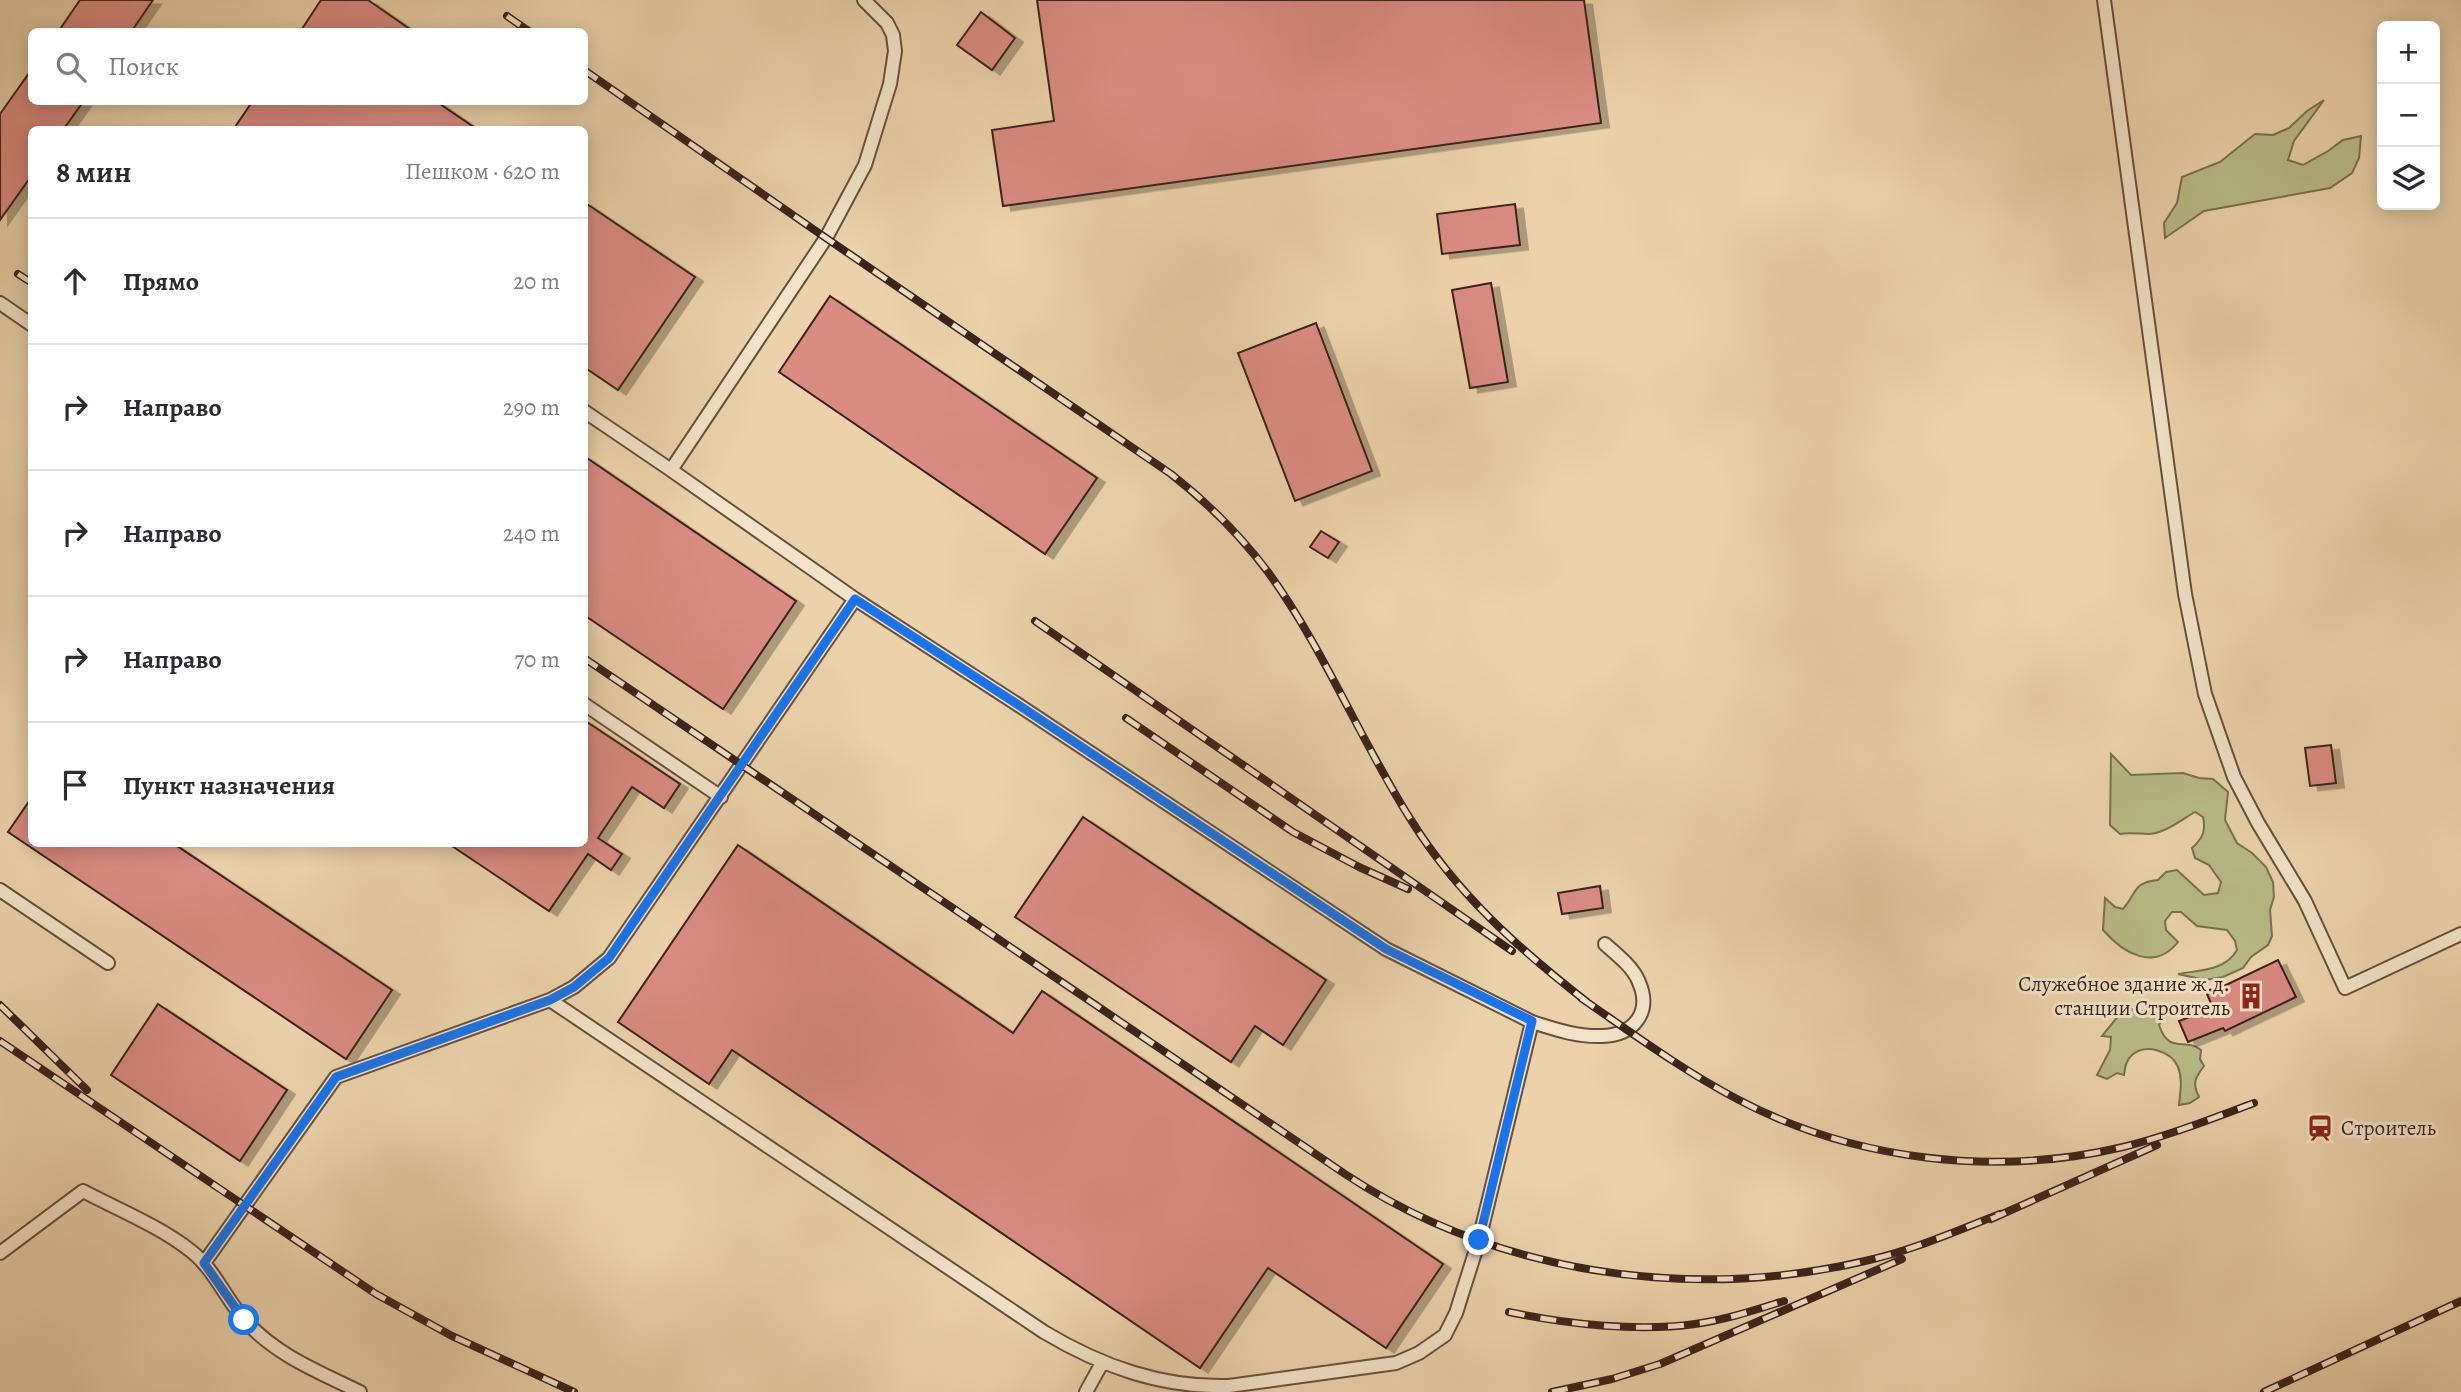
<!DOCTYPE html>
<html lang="ru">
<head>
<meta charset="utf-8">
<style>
	body { margin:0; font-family:Alegreya,serif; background:#f2f2f3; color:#2b2b33 }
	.controls { position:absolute; right:21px; top:21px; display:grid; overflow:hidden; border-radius:10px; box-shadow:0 4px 18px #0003 }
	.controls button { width:63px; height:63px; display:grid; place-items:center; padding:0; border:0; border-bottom:2px solid #e1e1e2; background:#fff; color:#2b2b33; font:35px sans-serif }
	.stop { position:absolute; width:21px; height:21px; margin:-16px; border:5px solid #1a73e8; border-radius:50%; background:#fff }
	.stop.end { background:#1a73e8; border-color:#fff; box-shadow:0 2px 7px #0008 }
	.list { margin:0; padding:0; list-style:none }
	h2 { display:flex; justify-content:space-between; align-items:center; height:91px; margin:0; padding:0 28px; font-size:30px }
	h2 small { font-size:23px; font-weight:400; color:#7c7c81 }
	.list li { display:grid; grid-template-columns:46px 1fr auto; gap:21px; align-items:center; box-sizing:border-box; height:126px; padding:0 28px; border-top:2px solid #e1e1e2 }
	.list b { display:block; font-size:26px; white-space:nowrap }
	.list em { font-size:23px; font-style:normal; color:#7c7c81 }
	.icon { flex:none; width:38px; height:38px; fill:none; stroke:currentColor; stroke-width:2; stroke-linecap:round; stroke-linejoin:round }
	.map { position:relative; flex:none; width:2461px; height:1392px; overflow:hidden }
	.search { position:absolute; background:#fff; box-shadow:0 4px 18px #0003; left:28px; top:28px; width:560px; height:77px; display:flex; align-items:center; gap:18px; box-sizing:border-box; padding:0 24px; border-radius:10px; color:#7c7c81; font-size:26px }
	.panel { position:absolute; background:#fff; box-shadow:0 4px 18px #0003; left:28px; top:126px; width:560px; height:721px; border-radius:10px }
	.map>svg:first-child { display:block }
	.green { fill:#b8bb87; stroke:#7a6f51; stroke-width:2 }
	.building { fill:#da8b82; stroke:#3b231b; stroke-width:2; filter:url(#shadow) }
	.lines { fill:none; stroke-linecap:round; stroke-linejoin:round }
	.lane-casing { stroke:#674f3f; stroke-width:16 }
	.lane { stroke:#f2e2c8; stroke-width:12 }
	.rail-casing { stroke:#3b231b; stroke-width:8 }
	.rail { stroke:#f2e2c8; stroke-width:5; stroke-dasharray:16; stroke-linecap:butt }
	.route { stroke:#1a73e8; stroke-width:9 }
	.labels { text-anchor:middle; stroke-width:6; stroke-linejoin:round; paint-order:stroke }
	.poi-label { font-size:21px; fill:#3b231b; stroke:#f2e2c8; text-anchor:end }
</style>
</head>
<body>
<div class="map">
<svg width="2461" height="1392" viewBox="0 0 2461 1392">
	<defs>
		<filter id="shadow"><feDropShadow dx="8" dy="4.5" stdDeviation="0" flood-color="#0004"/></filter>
	</defs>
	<rect width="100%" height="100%" fill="#ebd2aa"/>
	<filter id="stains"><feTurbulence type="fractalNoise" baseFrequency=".00286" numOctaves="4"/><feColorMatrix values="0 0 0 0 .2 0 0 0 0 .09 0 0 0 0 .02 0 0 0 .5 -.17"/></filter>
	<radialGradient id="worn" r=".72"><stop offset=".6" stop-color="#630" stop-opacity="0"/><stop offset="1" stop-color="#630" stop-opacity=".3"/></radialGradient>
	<path class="green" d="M2324,100L2294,141L2288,160L2303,165L2328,151L2343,140L2361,136L2359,158L2352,173L2330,188L2204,211L2165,238L2164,223L2177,203L2182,177L2220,162L2255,134L2273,135L2289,128L2307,111Z
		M2111,754L2131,775L2183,773L2199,778L2213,779L2228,792L2225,820L2237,843L2252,853L2266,867L2273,882L2274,897L2270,910L2272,936L2268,945L2251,957L2243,968L2223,977L2205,980L2178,974C2200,970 2225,971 2237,950L2235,941L2227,930L2197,926L2181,912H2172L2165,921L2166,930L2178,942C2154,972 2123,953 2103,930L2105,898L2115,907L2123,909C2137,893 2133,882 2158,880L2166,872L2177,870L2204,895L2218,893L2221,882L2209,865L2195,858L2192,848C2203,838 2206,831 2203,817L2195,812C2181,820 2165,833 2149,834C2139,834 2130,832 2120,834L2110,825Z
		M2178,1003L2163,1017L2159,1025C2169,1055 2185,1037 2201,1050L2200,1059L2204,1066C2195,1078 2192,1083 2199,1097L2190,1103L2179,1105C2180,1093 2183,1079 2178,1067C2171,1051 2146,1043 2132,1055C2126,1060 2125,1067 2124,1075L2117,1073L2107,1079L2097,1075L2110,1050L2111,1037L2102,1036L2119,1015L2132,1009L2149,1013L2161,1011Z"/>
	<path class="building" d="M80,0H153L131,32H58Z
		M321,0H368L414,32H300Z
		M1037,0H1584L1601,123L1003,206L992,130L1054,121Z
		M981,12L1015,38L992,70L957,45Z
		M32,69V102H83L63,130H32V175L0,220V114Z
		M252,102H437L478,130H233Z
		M584,202L695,277L618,390L584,367Z
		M1515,204L1520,245L1442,254L1437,214Z
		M1491,283L1508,382L1470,388L1452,290Z
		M830,296L1097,478L1045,554L779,372Z
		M1316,323L1372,471L1295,501L1238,353Z
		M584,456L796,601L723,709L584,615Z
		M1321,531L1339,542L1328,558L1310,547Z
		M584,720L680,784L664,808L632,787L598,838L622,854L611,870L588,854L549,911L449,844H584Z
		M2331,745L2336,783L2310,786L2305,748Z
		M32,797V844H174L392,990L346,1059L8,832Z
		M1083,817L1326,980L1283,1045L1255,1026L1231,1062L1015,917Z
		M738,845L1013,1033L1042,991L1443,1264L1386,1348L1268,1268L1200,1368L732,1050L709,1084L618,1022Z
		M1600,886L1603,908L1562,914L1558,893Z
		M2278,960L2296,997L2225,1031L2223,1028L2188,1042L2179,1021L2213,1008L2207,994Z
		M158,1004L287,1090L240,1161L111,1075Z"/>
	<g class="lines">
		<g class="lane-casing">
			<path id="lane" d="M2104,0L2185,594L2205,694L2234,777L2258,823L2305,901L2345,988L2461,934
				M0,303L32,325
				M584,411L671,470
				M584,704L721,797
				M0,890L108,963
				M550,1000L1044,1332C1101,1366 1161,1388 1229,1386L1396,1363L1419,1353L1445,1335L1456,1313L1479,1240L1532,1022L1386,949L1020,706L855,599L671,470L826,238L865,165L890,84L895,51L893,35L887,23L864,0
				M1532,1022C1554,1029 1577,1037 1602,1036C1634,1035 1653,1012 1638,980C1632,966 1616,954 1605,944
				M0,1253L83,1191C119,1210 159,1226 191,1251C213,1268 225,1297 243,1318C273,1354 319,1372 360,1392
				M204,1263L336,1077L550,1000L574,987L609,958L855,599
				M1086,1392L1102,1363"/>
		</g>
		<use href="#lane" class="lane"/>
		<g class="rail-casing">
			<path id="rail" d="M507,16L530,32
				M584,70L826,238L1171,474C1208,503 1240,535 1268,572C1324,649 1360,740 1411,820C1457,894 1519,949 1587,1002
				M18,274L32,283
				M1035,621L1512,951
				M584,658L1345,1174C1496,1274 1689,1302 1865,1261C1911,1251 1956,1231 2000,1214
				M1126,718L1293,832L1359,867L1408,889
				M1581,998C1632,1033 1682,1070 1737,1099C1854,1161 1995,1177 2123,1147C2168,1136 2211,1119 2254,1103
				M0,1005L87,1090
				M0,1041L376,1294L452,1336L574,1392
				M1991,1219L2157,1145
				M1509,1312C1566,1324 1637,1332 1695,1324C1725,1320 1755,1310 1784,1301
				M1552,1392L1612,1379L1660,1364L1902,1259
				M2264,1392L2461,1301"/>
		</g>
		<use href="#rail" class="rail"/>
	</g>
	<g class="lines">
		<path class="route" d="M244,1320L204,1263L336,1077L550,1000L574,987L609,958L855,599L1020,706L1386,949L1532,1021L1479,1240"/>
	</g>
	<defs>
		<g id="building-bare" transform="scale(2.1)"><path d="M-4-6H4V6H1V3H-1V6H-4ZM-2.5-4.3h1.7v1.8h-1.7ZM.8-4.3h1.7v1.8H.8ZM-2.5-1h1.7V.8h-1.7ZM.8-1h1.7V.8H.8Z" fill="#8f2418" stroke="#f2e2c8" stroke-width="2.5" paint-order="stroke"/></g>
		<g id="station-bare" transform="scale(2.1)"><path d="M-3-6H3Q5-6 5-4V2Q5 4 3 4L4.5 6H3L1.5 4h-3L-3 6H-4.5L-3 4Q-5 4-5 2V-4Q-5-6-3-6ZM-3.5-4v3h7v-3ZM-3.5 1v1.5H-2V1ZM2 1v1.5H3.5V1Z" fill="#8f2418" stroke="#f2e2c8" stroke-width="2.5" paint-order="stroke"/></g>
	</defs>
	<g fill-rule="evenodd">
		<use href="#building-bare" x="2251" y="996"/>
		<use href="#station-bare" x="2320" y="1128"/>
	</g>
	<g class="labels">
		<g class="poi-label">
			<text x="2230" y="991">Служебное здание ж.д.<tspan x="2230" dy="24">станции Строитель</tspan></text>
			<text x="2341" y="1135" text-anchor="start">Строитель</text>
		</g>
	</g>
	<rect width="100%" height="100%" filter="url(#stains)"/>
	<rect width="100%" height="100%" fill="url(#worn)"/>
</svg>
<div class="controls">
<button>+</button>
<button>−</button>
<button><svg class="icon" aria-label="layers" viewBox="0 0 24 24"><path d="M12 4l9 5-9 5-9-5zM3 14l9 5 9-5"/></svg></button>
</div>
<div class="stop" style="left:244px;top:1320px"></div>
<div class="stop end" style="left:1479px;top:1240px"></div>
<div class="search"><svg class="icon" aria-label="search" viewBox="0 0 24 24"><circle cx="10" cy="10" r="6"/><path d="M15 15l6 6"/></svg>Поиск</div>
<section class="panel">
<h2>8 мин<small>Пешком · 620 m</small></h2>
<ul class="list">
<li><svg class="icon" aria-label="ahead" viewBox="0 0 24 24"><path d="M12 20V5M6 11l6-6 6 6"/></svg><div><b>Прямо</b></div><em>20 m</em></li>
<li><svg class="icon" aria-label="right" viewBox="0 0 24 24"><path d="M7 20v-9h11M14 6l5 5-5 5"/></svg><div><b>Направо</b></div><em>290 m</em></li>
<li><svg class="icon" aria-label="right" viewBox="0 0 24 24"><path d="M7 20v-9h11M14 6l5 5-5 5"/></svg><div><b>Направо</b></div><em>240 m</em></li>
<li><svg class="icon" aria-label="right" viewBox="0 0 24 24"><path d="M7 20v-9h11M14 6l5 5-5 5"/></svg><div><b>Направо</b></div><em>70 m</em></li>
<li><svg class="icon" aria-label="arrive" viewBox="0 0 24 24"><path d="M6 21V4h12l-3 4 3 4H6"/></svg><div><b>Пункт назначения</b></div></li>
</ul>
</section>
</div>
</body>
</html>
